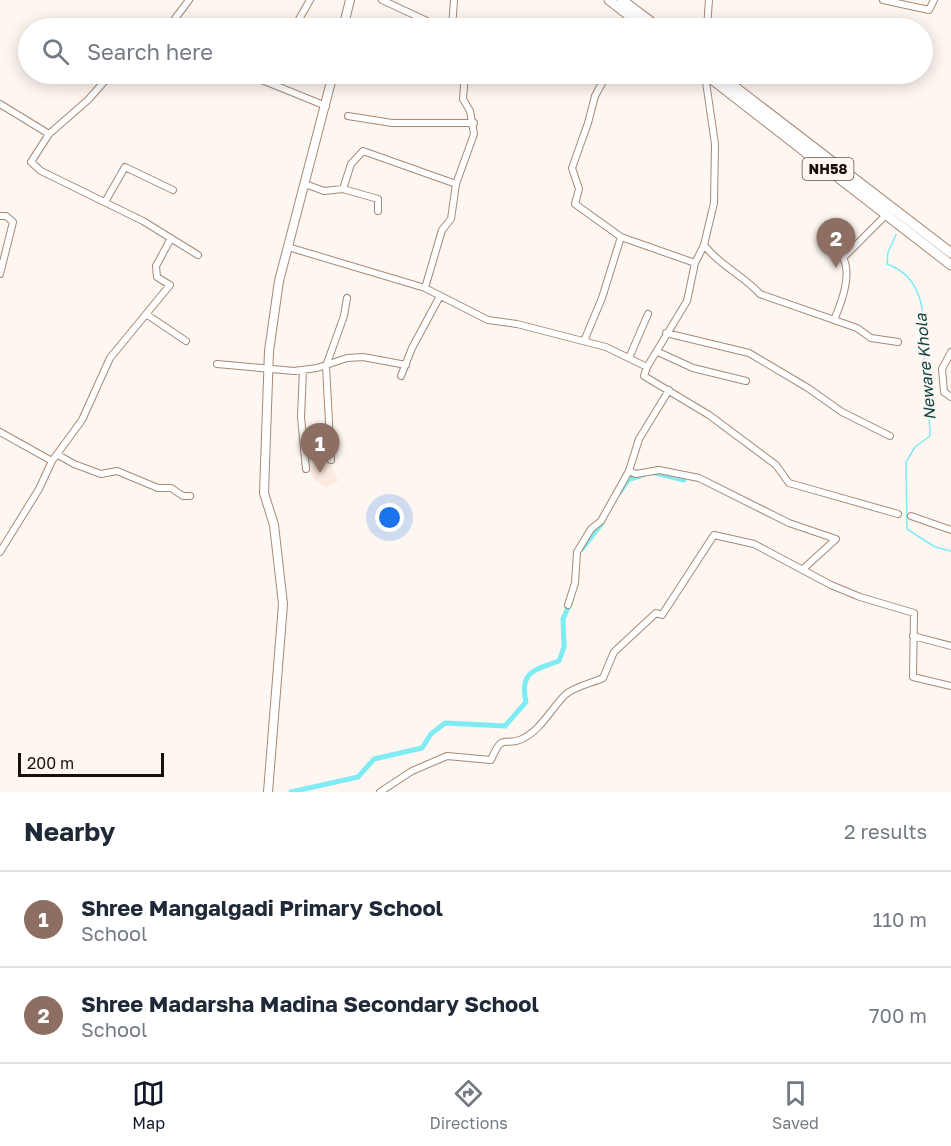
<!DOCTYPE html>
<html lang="en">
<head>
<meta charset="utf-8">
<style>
	body { margin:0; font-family:"Golos Text",sans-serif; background:#f2f2f3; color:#1f2937 }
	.scale { position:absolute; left:18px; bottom:15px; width:146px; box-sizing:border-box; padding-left:6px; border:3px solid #1a0e07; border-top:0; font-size:16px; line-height:21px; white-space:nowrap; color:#1a0e07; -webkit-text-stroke:4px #fdf6f1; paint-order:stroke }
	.you { position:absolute; left:390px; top:518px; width:21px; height:21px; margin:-15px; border:4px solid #fff; border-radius:50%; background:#1a73e8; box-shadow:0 0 0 9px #1a73e833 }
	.badge { display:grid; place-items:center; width:39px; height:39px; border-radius:50%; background:#111827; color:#fff; font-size:20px; font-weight:700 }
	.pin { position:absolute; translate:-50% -50px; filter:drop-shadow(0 2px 3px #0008) }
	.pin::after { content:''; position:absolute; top:32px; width:21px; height:18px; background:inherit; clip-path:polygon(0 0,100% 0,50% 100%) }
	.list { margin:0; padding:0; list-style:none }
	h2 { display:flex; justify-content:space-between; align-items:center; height:78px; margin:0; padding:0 24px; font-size:26px }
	h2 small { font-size:20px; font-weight:400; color:#747a83 }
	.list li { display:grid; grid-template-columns:39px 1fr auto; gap:18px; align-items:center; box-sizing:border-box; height:96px; padding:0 24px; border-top:2px solid #e0e1e3 }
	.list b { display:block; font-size:22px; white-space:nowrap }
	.list p { margin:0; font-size:20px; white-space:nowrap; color:#747a83 }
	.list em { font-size:20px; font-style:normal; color:#747a83 }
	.icon { flex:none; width:33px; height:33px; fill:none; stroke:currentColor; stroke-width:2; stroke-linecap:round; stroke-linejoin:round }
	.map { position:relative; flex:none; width:951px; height:792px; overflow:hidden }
	.search { position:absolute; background:#fff; box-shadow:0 3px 15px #0003; left:18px; right:18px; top:18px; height:66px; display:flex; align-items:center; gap:15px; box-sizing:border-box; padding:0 21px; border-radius:33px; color:#747a83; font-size:22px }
	.sheet { height:270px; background:#fff }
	nav { display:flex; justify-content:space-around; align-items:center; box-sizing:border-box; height:84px; border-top:2px solid #e0e1e3; background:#fff; font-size:16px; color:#747a83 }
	nav a { display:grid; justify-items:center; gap:3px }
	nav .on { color:#111827 }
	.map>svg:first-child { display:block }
	.education { fill:#fce9e0 }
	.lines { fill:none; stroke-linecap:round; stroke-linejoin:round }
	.stream { stroke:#7febf3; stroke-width:1.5 }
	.canal { stroke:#7febf3; stroke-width:5 }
	.minor-casing { stroke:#a88974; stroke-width:8 }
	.tertiary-casing { stroke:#a88974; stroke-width:10 }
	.primary-casing { stroke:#a88974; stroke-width:11 }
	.minor { stroke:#fff; stroke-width:6 }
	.tertiary { stroke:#fff; stroke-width:8 }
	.primary { stroke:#fff; stroke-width:9 }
	.labels { text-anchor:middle; stroke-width:5; stroke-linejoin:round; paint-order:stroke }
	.shield { fill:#fdf6f1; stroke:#5e544d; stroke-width:1.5 }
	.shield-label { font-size:14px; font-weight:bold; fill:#1a0e07 }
	.water-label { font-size:16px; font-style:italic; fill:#104346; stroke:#fdf6f1 }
</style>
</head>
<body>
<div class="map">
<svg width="951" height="792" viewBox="0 0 951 792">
	<rect width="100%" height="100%" fill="#fdf6f1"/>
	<path class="education" d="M329,460L338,481L326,487L317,482L307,467Z"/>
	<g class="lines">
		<path class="stream" d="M896,235L888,252L887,264C929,279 924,324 924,361C924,386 930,410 930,436L915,447L906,462L907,529L935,547L951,551"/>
		<path class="canal" d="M651,472L684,480
			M620,492L628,480L643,475
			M582,549L602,523
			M291,792L358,777L374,759L422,748L431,734L445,723L505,726L526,702C519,671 535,670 559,661L564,647L563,619L571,601"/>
		<g class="minor-casing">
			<path id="minor" d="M382,0L442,28L452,27
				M883,0L929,10L934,0
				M168,28L189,0
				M294,28L310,0
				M452,28L454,0
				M624,28L632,19
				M707,28L709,0
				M111,74L88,100L49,134L31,162L41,171L143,221L198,255
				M247,74L326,106
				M270,83L274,74
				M0,104L49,134
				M348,116L392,123H474
				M305,184L324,191L343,189L351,164L363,151L456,184
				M343,189L378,199V211
				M105,202L125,167L173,190
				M0,216H6L13,222L0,274
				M621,237L695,263
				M704,245C720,266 743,275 760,294L857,328L871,338L898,342
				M288,247L425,288L488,320L517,324L606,347L647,367L687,301L695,263L704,245L714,203L715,144L705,75
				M425,288L442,230L451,219L456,184L474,134L470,111L463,99L465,74
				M146,314L186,341
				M834,320C841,304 852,274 843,258L886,215
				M666,333L749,353L808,388L842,412L890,436
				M584,341L602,298L621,237L575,204L579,189L572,168L588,123L595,96L607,74
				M658,352L693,368L746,381
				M951,352L942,369L944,392L951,397
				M629,358L648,314
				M217,364L294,371L317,368L347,358L363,357L406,365
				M647,367L644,376L709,415L776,465L789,483L898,514
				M303,370L301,417L306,469
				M401,376L412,348L440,296
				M0,432L52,461
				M58,455L74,464L101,474L117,471L158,488H171L183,496H190
				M331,460L326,366L344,316L347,298
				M629,471L636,474L659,470L699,478L789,523L836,539L803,569
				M911,516L951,530
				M0,552L39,489L52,461L82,420L110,358L170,285L157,277L156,266L170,240
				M568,605L575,583L577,552L591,529L601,521L629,471L639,439L669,390
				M913,636L951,646
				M380,792L412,771L447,756L491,760C504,730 504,748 522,739C542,729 550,710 565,695C573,687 592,683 603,678L614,652L656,613L662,615L714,535L754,544L831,585L860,597L914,613L913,677L951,686"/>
		</g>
		<g class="tertiary-casing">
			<path id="tertiary" d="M343,28L350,0
				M268,792L283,604L274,525L264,493L269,351L279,281L333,74"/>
		</g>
		<g class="primary-casing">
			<path id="primary" d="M609,0L645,28
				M622,0L659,28
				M705,74L951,265
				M718,74L951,253"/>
		</g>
		<use href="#minor" class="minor"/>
		<use href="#tertiary" class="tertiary"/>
		<use href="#primary" class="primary"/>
	</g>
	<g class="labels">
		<rect class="shield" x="802.5" y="158" width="51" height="22" rx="4.5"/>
		<g class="shield-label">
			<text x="828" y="174">NH58</text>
		</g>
		<g class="water-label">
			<text transform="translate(925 367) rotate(-95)" y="6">Neware Khola</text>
		</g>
	</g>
</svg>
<div class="scale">200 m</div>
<div class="you"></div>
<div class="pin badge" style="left:320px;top:473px;background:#8d6e63">1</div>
<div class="pin badge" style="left:836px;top:268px;background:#8d6e63">2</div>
<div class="search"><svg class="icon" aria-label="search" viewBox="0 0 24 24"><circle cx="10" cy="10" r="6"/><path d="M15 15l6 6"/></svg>Search here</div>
</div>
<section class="sheet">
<h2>Nearby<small>2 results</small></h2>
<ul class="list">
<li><span class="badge" style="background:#8d6e63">1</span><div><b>Shree Mangalgadi Primary School</b><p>School</p></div><em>110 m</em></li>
<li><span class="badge" style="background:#8d6e63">2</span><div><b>Shree Madarsha Madina Secondary School</b><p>School</p></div><em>700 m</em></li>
</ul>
</section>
<nav>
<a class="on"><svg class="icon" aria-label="map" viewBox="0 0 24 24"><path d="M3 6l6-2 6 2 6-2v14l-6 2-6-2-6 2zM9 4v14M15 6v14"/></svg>Map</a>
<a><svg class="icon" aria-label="directions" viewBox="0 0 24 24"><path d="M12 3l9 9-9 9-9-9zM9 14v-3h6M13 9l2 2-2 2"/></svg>Directions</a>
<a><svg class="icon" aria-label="saved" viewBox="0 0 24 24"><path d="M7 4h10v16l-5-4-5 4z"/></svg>Saved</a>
</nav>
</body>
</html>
